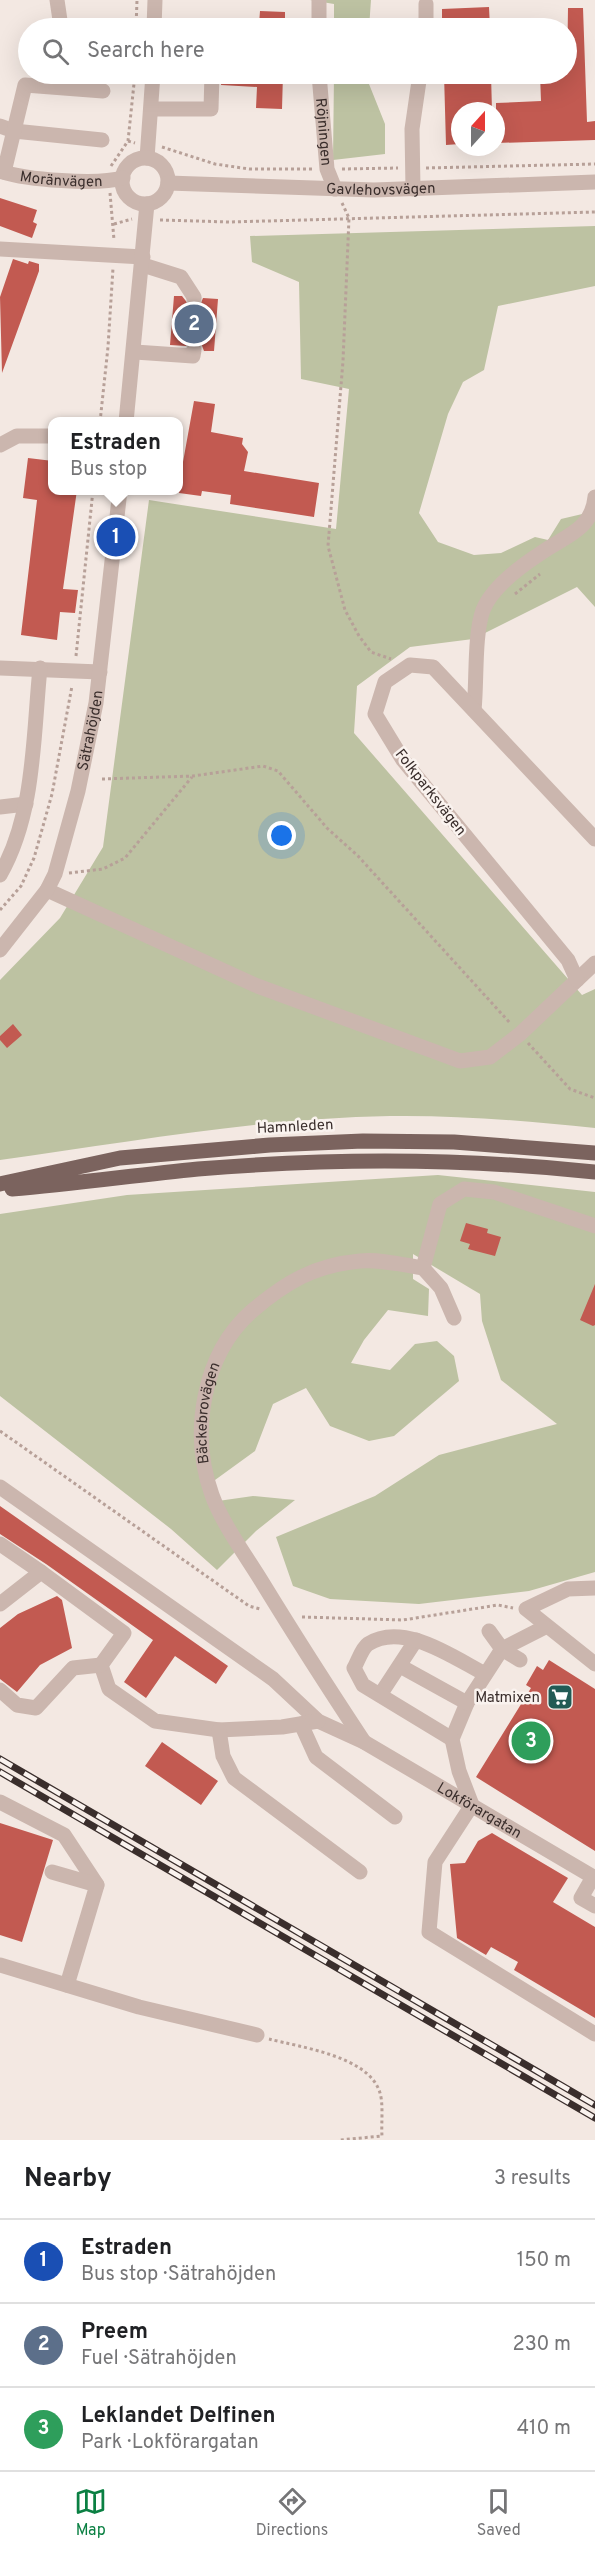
<!DOCTYPE html>
<html lang="en">
<head>
<meta charset="utf-8">
<style>
	body { margin:0; font-family:Overpass,sans-serif; background:#f2f2f2; color:#202124 }
	.compass { position:absolute; left:451px; top:102px; width:54px; height:54px; border-radius:50%; background:#fff; box-shadow:0 6px 24px #0002; rotate:21deg }
	.you { position:absolute; left:282px; top:836px; width:21px; height:21px; margin:-15px; border:4px solid #fff; border-radius:50%; background:#1a73e8; box-shadow:0 0 0 9px #1a73e833 }
	.badge { display:grid; place-items:center; width:39px; height:39px; border-radius:50%; background:#0b8043; color:#fff; font-size:20px; font-weight:700 }
	.pin { position:absolute; translate:-50% -50%; border:3px solid #fff; box-shadow:0 2px 6px #0006 }
	.popup { position:absolute; left:48px; top:417px; width:135px; height:78px; box-sizing:border-box; display:grid; place-content:center; border-radius:12px; background:#fff; filter:drop-shadow(0 2px 4px #0005); font-size:20px; white-space:nowrap; color:#757577 }
	.popup b { font-size:22px; color:#202124 }
	.popup::after { content:''; position:absolute; left:50%; top:100%; margin-left:-12px; border:12px solid transparent; border-top-color:#fff }
	.list { margin:0; padding:0; list-style:none }
	h2 { display:flex; justify-content:space-between; align-items:center; height:78px; margin:0; padding:0 24px; font-size:26px }
	h2 small { font-size:20px; font-weight:400; color:#757577 }
	.list li { display:grid; grid-template-columns:39px 1fr auto; gap:18px; align-items:center; box-sizing:border-box; height:84px; padding:0 24px; border-top:2px solid #e0e0e0 }
	.list b { display:block; font-size:22px; white-space:nowrap }
	.list p { margin:0; font-size:20px; white-space:nowrap; color:#757577 }
	.list em { font-size:20px; font-style:normal; color:#757577 }
	.icon { flex:none; width:33px; height:33px; fill:none; stroke:currentColor; stroke-width:2; stroke-linecap:round; stroke-linejoin:round }
	.map { position:relative; flex:none; width:595px; height:2140px; overflow:hidden }
	.search { position:absolute; background:#fff; box-shadow:0 6px 24px #0002; left:18px; right:18px; top:18px; height:66px; display:flex; align-items:center; gap:15px; box-sizing:border-box; padding:0 21px; border-radius:33px; color:#757577; font-size:22px }
	.sheet { height:330px; background:#fff }
	nav { display:flex; justify-content:space-around; align-items:center; box-sizing:border-box; height:84px; border-top:2px solid #e0e0e0; background:#fff; font-size:16px; color:#757577 }
	nav a { display:grid; justify-items:center; gap:3px }
	nav .on { color:#0b8043 }
	.map>svg:first-child { display:block }
	.green { fill:#bdc2a2 }
	.building { fill:#c25a51 }
	.lines { fill:none; stroke-linecap:round; stroke-linejoin:round }
	.minor-tunnel { stroke:#cec3be; stroke-width:15; stroke-dasharray:15 8; stroke-linecap:butt }
	.path { stroke:#b7a098; stroke-width:3; stroke-dasharray:3 3; stroke-linecap:butt }
	.minor { stroke:#cbb6ae; stroke-width:15 }
	.major { stroke:#7b635e; stroke-width:15 }
	.rail-casing { stroke:#3a2e2c; stroke-width:7 }
	.rail { stroke:#faf3ef; stroke-width:4.5; stroke-dasharray:14; stroke-linecap:butt }
	.labels { text-anchor:middle; stroke-width:5; stroke-linejoin:round; paint-order:stroke }
	.street-label { font-size:15px; fill:#3a2e2c; stroke:#faf3ef }
	.poi-label { font-size:15px; fill:#3a2e2c; stroke:#faf3ef; text-anchor:end }
</style>
</head>
<body>
<div class="map">
<svg width="595" height="2140" viewBox="0 0 595 2140">
	<rect width="100%" height="100%" fill="#f3e8e2"/>
	<path class="green" d="M310,0H371L369,28H334V4Z
		M334,74H365L385,124V154L333,160Z
		M595,226V286L498,306L484,370L463,382L448,414L419,513L438,542L474,555L501,553L535,537L548,540L561,519L595,511V607L577,587L473,639L410,647L357,686L354,733L582,995L595,989V1128C527,1121 458,1115 390,1116C259,1118 129,1142 0,1160V980L60,918L103,847L149,500L336,529L349,389L301,379L299,282L252,262L250,236Z
		M438,1175L595,1192V1572L529,1591L419,1604L330,1599L293,1586L276,1537L375,1496L439,1455L557,1424L501,1380L482,1321L480,1294L413,1254V1279L429,1289L428,1316L388,1310L364,1340L351,1363L390,1370L415,1344L437,1341L454,1356L459,1381L394,1436L369,1441L330,1426L306,1388L273,1404L255,1451L204,1488L211,1502L253,1496L295,1500L256,1531L217,1570L171,1529L0,1396V1214L127,1195Z"/>
	<path class="building" d="M489,7L490,28H442V9Z
		M568,8H583L587,122L595,121V140L496,143V103L541,101L540,74H567Z
		M260,11L285,12V28H266V24H259Z
		M222,74H283L282,109L256,108L257,87L221,85Z
		M444,74H491L492,111H460V144L446,145Z
		M0,198L37,210L33,222L37,224L32,238L0,226Z
		M13,259L28,264L29,261L39,264V271L2,373L0,297Z
		M174,296H182L189,305L194,307L200,305L203,298L218,299L214,351H204L201,343L195,340L186,346L170,345Z
		M194,401L215,404L211,432L243,438L242,444L248,452L244,471L319,483L314,517L230,504L231,495L202,491L201,496L179,493V473H181Z
		M28,458L53,461V490H77L63,589L78,590L75,613L60,612L57,640L21,635L37,500L23,498Z
		M13,1024L22,1035L7,1048L0,1040V1036Z
		M466,1223L488,1229L487,1233L501,1237L495,1256L468,1249L470,1244L460,1241Z
		M595,1284V1325L593,1326L580,1320Z
		M0,1506L228,1666L216,1684L175,1656L146,1698L124,1682L153,1640L46,1564L0,1534Z
		M57,1596L62,1600L72,1648L40,1665L17,1692L0,1679V1628L18,1614Z
		M549,1660L595,1689V1851L476,1777L531,1688L526,1685L537,1666L543,1670Z
		M162,1742L218,1781L201,1805L145,1766Z
		M0,1823L53,1840L22,1942L0,1935Z
		M492,1833L568,1878L553,1902L595,1927V2018L514,1970L518,1962L491,1947L486,1955L457,1938L450,1864L465,1863L478,1841Z"/>
	<g class="lines">
		<path class="minor-tunnel" d="M194,297V350"/>
		<path class="path" d="M136,28L137,0
			M128,141L135,143
			M162,147L215,164L249,169H314
			M111,166L128,141L135,74
			M426,168L595,164
			M342,169L398,168
			M110,193L114,240
			M342,203L349,218L343,361L328,546L345,610L359,636L371,652L391,659
			M160,220L230,222L595,212
			M114,224L132,219
			M100,422L108,347L113,268
			M515,594L540,574
			M76,656L93,490
			M102,779L193,776L263,766L278,771L327,828L358,856L510,1023
			M69,873L103,869L125,858L192,777
			M0,910L21,886L34,858L52,794L72,686
			M528,1043L570,1089L595,1098
			M0,1431L249,1606L260,1609
			M302,1617L403,1620L498,1605L513,1608
			M269,2039C300,2047 366,2056 379,2090C384,2102 381,2122 382,2136L340,2140"/>
		<g class="minor">
			<path d="M57,0L61,27L117,28"/>
			<path d="M154,28L155,0"/>
			<path d="M319,28V0"/>
			<path d="M426,28V4"/>
			<path id="s1" d="M319,74L327,169L335,189"/>
			<path d="M151,109H211L212,74"/>
			<path d="M0,126L14,131L102,140"/>
			<path d="M147,158L153,74"/>
			<circle cx="145" cy="181" r="23"/>
			<path id="s2" d="M0,171C26,180 97,185 123,178"/>
			<path d="M4,172L25,85L103,91"/>
			<path id="s3" d="M168,183L374,190L595,182"/>
			<path d="M413,189L412,129L420,74"/>
			<path d="M0,249L143,257"/>
			<path d="M143,265L181,277L194,297"/>
			<path d="M135,352L193,356L194,350"/>
			<path d="M126,422L147,204"/>
			<path d="M0,445L17,436H53"/>
			<path d="M0,668L100,672"/>
			<path d="M474,710C477,682 474,635 483,610C492,587 521,566 541,553C565,536 592,530 595,497"/>
			<path d="M0,807L26,804"/>
			<path d="M0,875C35,814 33,737 40,668"/>
			<path d="M47,890L255,985L460,1061L490,1057L520,1034L595,963"/>
			<path id="s4" d="M0,950L47,890L55,874L78,791L96,703L120,490"/>
			<path d="M577,980L568,960L403,760L375,714L385,682L410,665L433,667L595,839"/>
			<path d="M423,1268L440,1204L464,1189L494,1192L595,1226"/>
			<path id="s5" d="M0,1487L273,1679L318,1721L364,1742L595,1878"/>
			<path d="M0,1544L41,1572"/>
			<path d="M595,1588L568,1589L526,1609L595,1664"/>
			<path d="M0,1604L41,1572L124,1633L101,1665L109,1689L155,1721L219,1730L282,1727L318,1721"/>
			<path d="M545,1627L502,1649L467,1703L452,1739L459,1771L472,1805L435,1862L429,1932L595,2034"/>
			<path d="M489,1631L502,1649L520,1660"/>
			<path d="M400,1666L467,1703"/>
			<path d="M0,1690L17,1705L36,1708L73,1668L101,1665"/>
			<path d="M380,1695L416,1640"/>
			<path d="M301,1724L316,1757L395,1817"/>
			<path d="M219,1730L223,1756L234,1778L360,1872"/>
			<path d="M452,1739L363,1685L354,1668C358,1661 362,1648 368,1644C403,1621 454,1658 485,1674"/>
			<path id="s6" d="M364,1742C329,1689 295,1636 262,1582C246,1556 222,1523 212,1495C190,1434 202,1355 252,1311C286,1282 315,1265 360,1261C380,1259 404,1265 423,1268L441,1288L454,1318"/>
			<path d="M0,1802L64,1835L97,1885"/>
			<path d="M52,1872L97,1885L67,1985"/>
			<path d="M593,1877L581,1898L595,1906"/>
			<path d="M0,1965L139,2007L257,2035"/>
		</g>
		<path class="major" d="M0,1184L120,1158L270,1145L363,1141L454,1142L595,1153
			M12,1189C74,1184 136,1175 198,1169C330,1158 463,1158 595,1172"/>
		<g class="rail-casing">
			<path id="rail" d="M0,1759L595,2105
				M0,1772L595,2118"/>
		</g>
		<use href="#rail" class="rail"/>
	</g>
	<defs>
		<g id="supermarket-square" transform="scale(1.35)"><rect x="-9" y="-9" width="18" height="18" rx="4" fill="#225b55" stroke="#faf3ef"/><path d="M-6-5.5h2.5l.6 2H6L4.5 2H-2.5L-4.4-4H-6ZM-1.5 3.2a1.3 1.3 0 1 0 .1 0ZM3 3.2a1.3 1.3 0 1 0 .1 0Z" fill="#fff"/></g>
	</defs>
	<g fill-rule="evenodd">
		<use href="#supermarket-square" x="560" y="1697"/>
	</g>
	<g class="labels">
		<g class="street-label">
			<text dy="5" stroke="none"><textPath href="#s1" startOffset="58">Röjningen</textPath></text>
			<text dy="5" stroke="none"><textPath href="#s2" startOffset="62">Moränvägen</textPath></text>
			<text dy="5" stroke="none"><textPath href="#s3" startOffset="213">Gavlehovsvägen</textPath></text>
			<text dy="5" stroke="none"><textPath href="#s4" startOffset="242">Sätrahöjden</textPath></text>
			<text transform="translate(431 792) rotate(52)" y="5">Folkparksvägen</text>
			<text transform="translate(295 1126) rotate(-3)" y="5">Hamnleden</text>
			<text dy="5" stroke="none"><textPath href="#s6" startOffset="374">Bäckebrovägen</textPath></text>
			<text dy="5" stroke="none"><textPath href="#s5" startOffset="580">Lokförargatan</textPath></text>
		</g>
		<g class="poi-label">
			<text x="540" y="1702">Matmixen</text>
		</g>
	</g>
</svg>
<svg class="compass" viewBox="-18 -18 36 36"><path d="M0-13l5 13h-10z" fill="#e53935"/><path d="M0 13l5-13h-10z" fill="#757577"/></svg>
<div class="you"></div>
<div class="pin badge" style="left:116px;top:537px;background:#1a4fb4">1</div>
<div class="popup"><b>Estraden</b>Bus stop</div>
<div class="pin badge" style="left:194px;top:324px;background:#5c6f8a">2</div>
<div class="pin badge" style="left:531px;top:1741px;background:#2e9e5b">3</div>
<div class="search"><svg class="icon" aria-label="search" viewBox="0 0 24 24"><circle cx="10" cy="10" r="6"/><path d="M15 15l6 6"/></svg>Search here</div>
</div>
<section class="sheet">
<h2>Nearby<small>3 results</small></h2>
<ul class="list">
<li><span class="badge" style="background:#1a4fb4">1</span><div><b>Estraden</b><p>Bus stop · Sätrahöjden</p></div><em>150 m</em></li>
<li><span class="badge" style="background:#5c6f8a">2</span><div><b>Preem</b><p>Fuel · Sätrahöjden</p></div><em>230 m</em></li>
<li><span class="badge" style="background:#2e9e5b">3</span><div><b>Leklandet Delfinen</b><p>Park · Lokförargatan</p></div><em>410 m</em></li>
</ul>
</section>
<nav>
<a class="on"><svg class="icon" aria-label="map" viewBox="0 0 24 24"><path d="M3 6l6-2 6 2 6-2v14l-6 2-6-2-6 2zM9 4v14M15 6v14"/></svg>Map</a>
<a><svg class="icon" aria-label="directions" viewBox="0 0 24 24"><path d="M12 3l9 9-9 9-9-9zM9 14v-3h6M13 9l2 2-2 2"/></svg>Directions</a>
<a><svg class="icon" aria-label="saved" viewBox="0 0 24 24"><path d="M7 4h10v16l-5-4-5 4z"/></svg>Saved</a>
</nav>
</body>
</html>
